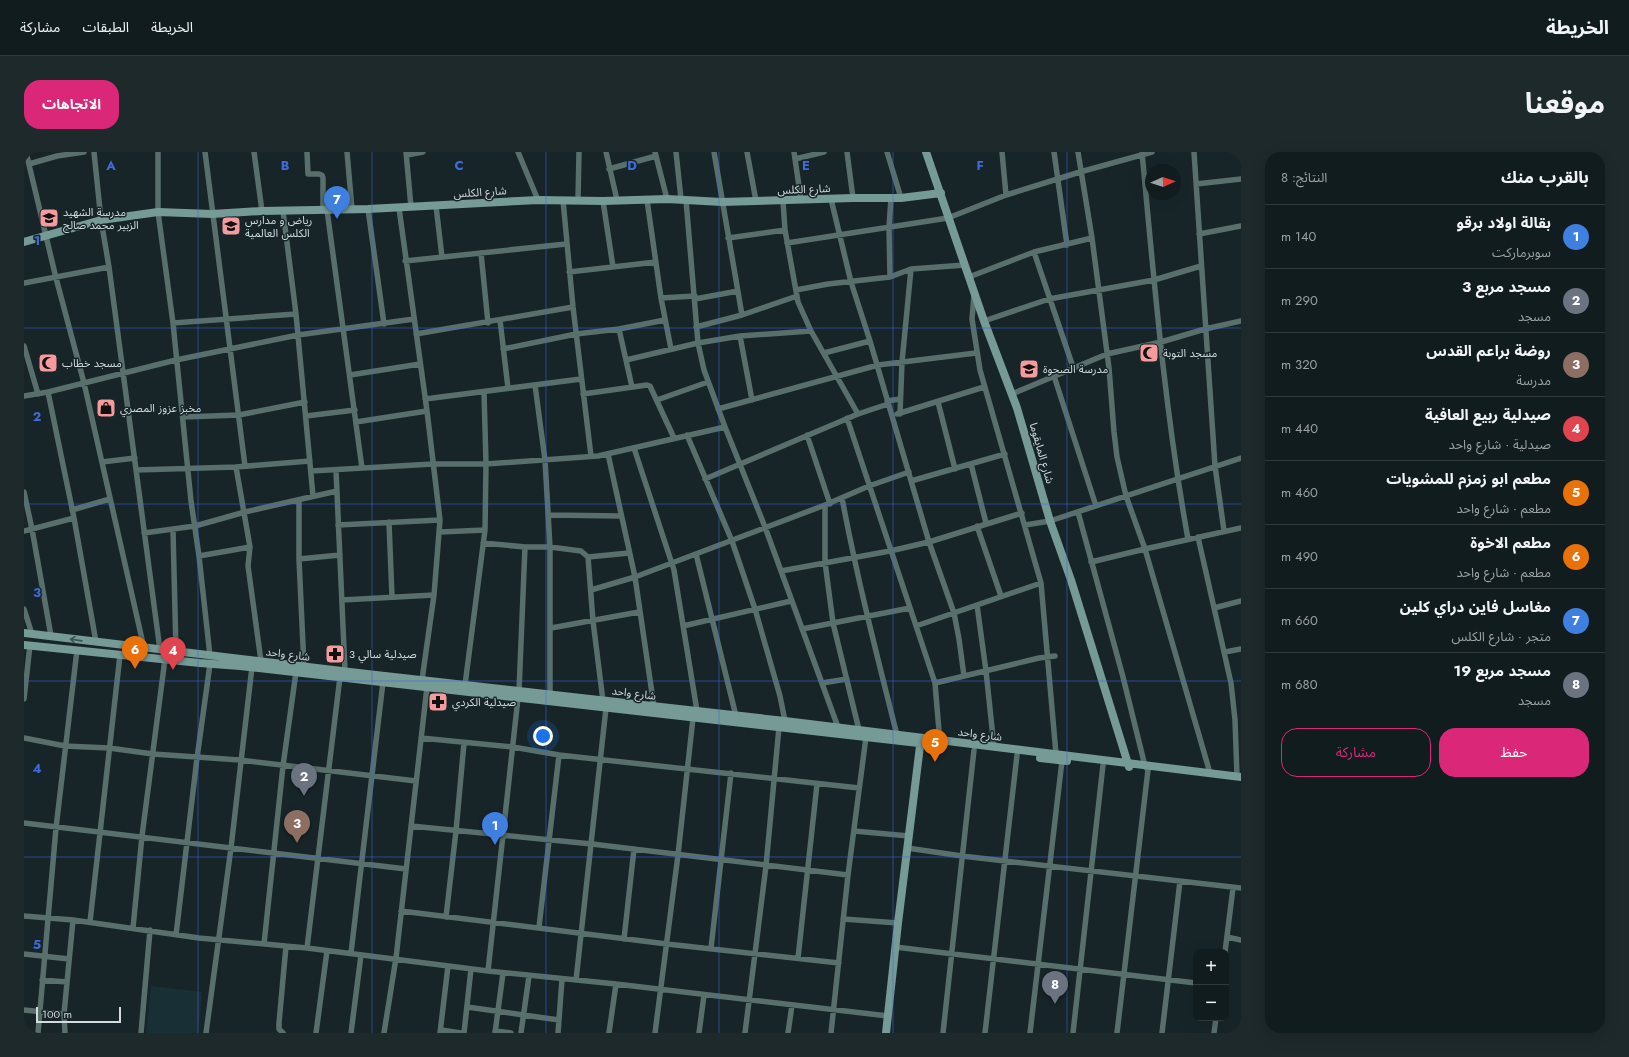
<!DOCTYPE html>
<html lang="ar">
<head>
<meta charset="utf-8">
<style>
	body { margin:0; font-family:Jost,"Noto Sans Arabic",sans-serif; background:#1e292c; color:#f1f3f6; direction:rtl }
	.controls { position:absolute; right:12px; bottom:12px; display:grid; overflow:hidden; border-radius:8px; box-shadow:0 4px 16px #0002 }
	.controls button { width:36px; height:36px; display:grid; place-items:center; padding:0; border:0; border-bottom:1px solid #303a3d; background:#111c1f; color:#f1f3f6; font:20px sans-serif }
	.compass { position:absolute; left:1121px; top:12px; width:36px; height:36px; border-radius:50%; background:#111c1f; box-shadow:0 4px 16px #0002; rotate:87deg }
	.scale { position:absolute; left:12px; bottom:10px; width:85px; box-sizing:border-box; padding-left:4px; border:2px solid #d3dbde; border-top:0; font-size:11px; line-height:14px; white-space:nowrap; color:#d3dbde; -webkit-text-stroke:3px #172529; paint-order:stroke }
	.you { position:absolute; left:519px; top:584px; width:14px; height:14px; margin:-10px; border:3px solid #fff; border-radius:50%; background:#1a73e8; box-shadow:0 0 0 6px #1a73e833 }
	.badge { display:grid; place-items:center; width:26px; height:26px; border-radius:50%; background:#db2777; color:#fff; font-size:13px; font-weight:700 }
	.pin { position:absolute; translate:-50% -33px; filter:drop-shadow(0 1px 2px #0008) }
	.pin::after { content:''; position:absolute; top:21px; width:14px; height:12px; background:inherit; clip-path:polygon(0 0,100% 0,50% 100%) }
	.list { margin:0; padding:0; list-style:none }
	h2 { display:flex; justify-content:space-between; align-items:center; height:52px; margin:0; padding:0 16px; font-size:17px }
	h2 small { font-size:13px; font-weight:400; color:#9ca1a4 }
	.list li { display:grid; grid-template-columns:26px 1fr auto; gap:12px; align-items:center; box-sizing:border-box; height:64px; padding:0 16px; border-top:1px solid #303a3d }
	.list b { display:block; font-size:15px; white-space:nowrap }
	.list p { margin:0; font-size:13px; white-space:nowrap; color:#9ca1a4 }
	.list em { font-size:13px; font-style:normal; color:#9ca1a4 }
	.actions { display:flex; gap:8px; padding:12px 16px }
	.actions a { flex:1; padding:9px 0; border:1px solid #db2777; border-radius:16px; text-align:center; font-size:14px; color:#db2777 }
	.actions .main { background:#db2777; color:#fff }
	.map { position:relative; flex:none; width:1217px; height:881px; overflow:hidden; direction:ltr; border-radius:16px }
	header { display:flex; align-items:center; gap:24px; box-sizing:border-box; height:56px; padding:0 20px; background:#111c1f; border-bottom:1px solid #303a3d }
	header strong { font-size:19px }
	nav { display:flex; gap:22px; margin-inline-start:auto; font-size:14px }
	.intro { display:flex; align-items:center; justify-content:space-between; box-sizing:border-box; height:96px; padding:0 24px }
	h1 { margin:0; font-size:28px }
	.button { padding:10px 18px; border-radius:16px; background:#db2777; color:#fff; font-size:14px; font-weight:700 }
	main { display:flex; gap:24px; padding:0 24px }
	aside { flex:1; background:#111c1f; border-radius:16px; box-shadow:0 4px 16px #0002 }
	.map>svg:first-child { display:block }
	.built { fill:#192f36 }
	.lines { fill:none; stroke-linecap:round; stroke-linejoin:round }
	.street { stroke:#586f6c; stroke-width:5.5 }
	.secondary { stroke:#769a96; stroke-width:8 }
	.oneway { stroke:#3d5455 }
	.grid { fill:none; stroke:#416ad9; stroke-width:1; stroke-opacity:0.55 }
	.labels { text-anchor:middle; stroke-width:3; stroke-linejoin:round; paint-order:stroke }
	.street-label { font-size:11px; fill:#d3dbde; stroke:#172529 }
	.poi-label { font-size:11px; fill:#d3dbde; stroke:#172529; text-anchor:start }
	.grid-label { font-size:13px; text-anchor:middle; font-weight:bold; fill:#416ad9; stroke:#172529; stroke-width:3; stroke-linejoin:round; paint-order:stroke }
</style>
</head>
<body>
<header>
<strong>الخريطة</strong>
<nav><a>الخريطة</a><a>الطبقات</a><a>مشاركة</a></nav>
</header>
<div class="intro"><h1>موقعنا</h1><a class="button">الاتجاهات</a></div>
<main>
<aside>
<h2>بالقرب منك<small>النتائج: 8</small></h2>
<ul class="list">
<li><span class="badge" style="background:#3f7fe0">1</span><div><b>بقالة اولاد برقو</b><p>سوبرماركت</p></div><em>140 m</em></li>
<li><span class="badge" style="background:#6b7280">2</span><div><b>مسجد مربع 3</b><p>مسجد</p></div><em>290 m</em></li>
<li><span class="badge" style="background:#8d6e63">3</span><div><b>روضة براعم القدس</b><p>مدرسة</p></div><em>320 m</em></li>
<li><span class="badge" style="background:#e0444e">4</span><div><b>صيدلية ربيع العافية</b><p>صيدلية · شارع واحد</p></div><em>440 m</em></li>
<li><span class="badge" style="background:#e8710a">5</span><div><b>مطعم ابو زمزم للمشويات</b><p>مطعم · شارع واحد</p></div><em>460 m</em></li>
<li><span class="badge" style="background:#e8710a">6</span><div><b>مطعم الاخوة</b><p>مطعم · شارع واحد</p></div><em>490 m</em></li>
<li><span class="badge" style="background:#3f7fe0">7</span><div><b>مغاسل فاين دراي كلين</b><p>متجر · شارع الكلس</p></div><em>660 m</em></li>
<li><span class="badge" style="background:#6b7280">8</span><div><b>مسجد مربع 19</b><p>مسجد</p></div><em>680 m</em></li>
</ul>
<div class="actions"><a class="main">حفظ</a><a>مشاركة</a></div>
</aside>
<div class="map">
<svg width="1217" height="881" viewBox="0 0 1217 881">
	<rect width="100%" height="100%" fill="#172529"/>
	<path class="built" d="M127,834L178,840L174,881H122Z"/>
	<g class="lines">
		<path class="street" d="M2,0L32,126L60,231L120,496
			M70,0L77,68L85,115L136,498
			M134,0V60L149,171L167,349L175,404L186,504
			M181,0L221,314
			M230,0L238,59
			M283,0L284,22H295L298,23L299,26V58
			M323,0L328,57
			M382,0L387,55
			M494,0L514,48
			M582,0L593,48
			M631,0L643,47
			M652,0L657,47
			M690,0L718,163
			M723,0L732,49
			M770,0L777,48
			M823,0L829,46
			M863,0L877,46
			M978,0L982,43
			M1030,0L1043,93
			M1054,0L1068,86L1085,216L1090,280L1093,305L1102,344L1121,397L1186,621
			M1118,0C1130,129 1141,260 1164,387
			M1170,0L1191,314L1200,379
			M383,3L399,0
			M771,7L800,0
			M5,12L33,4L60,0
			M585,17L632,4
			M1172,32L1217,27
			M807,47L827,130L846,189L905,390L930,461L935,487L940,524
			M539,48L549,155L567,304
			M554,48L555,0
			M623,48L637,146L647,197
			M662,48L674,191L680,218L701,275L741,375L815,578
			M579,49L589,115
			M759,49L761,78L774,150L787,179L834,262
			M412,54L418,105
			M375,56L403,259L416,368L410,443L398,528
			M344,57L360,172
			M303,58L338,316
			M259,59L272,162L289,344
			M1175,82L1217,74
			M704,86L761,78
			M763,91L924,66L982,43L1056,20L1128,0
			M1010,100L1049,215
			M457,101L464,171
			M381,109L542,92
			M545,120L632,110
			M866,125L865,75L867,46
			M945,125L1010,100L1068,86
			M0,131L85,115
			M772,138L804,132L866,125L887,117L941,113
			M950,143L948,167L956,218L1017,431L1032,602
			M637,146L671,144
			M671,147L714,139
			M476,168L484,236
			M960,169L1025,147L1130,128L1177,114
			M149,171L272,162
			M672,175L718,163L773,144
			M595,177L608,235
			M392,182L549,155
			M716,184L728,248
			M0,194L14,242
			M479,197L552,182L595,177L641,168
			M800,201L846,189
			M602,208L674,191L716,184L787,179
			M326,223L396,212
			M1030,224L1072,354
			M511,233L521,308L526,395V542
			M24,240L50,366L72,490
			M559,242L623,233L626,234L650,286
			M988,242L1083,202L1137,190L1181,177L1217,169
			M0,244L24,240L152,208L274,183L390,167
			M401,247L557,227
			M633,248L684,230
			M863,249L876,247
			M914,250L931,317
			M694,257L854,213L952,201
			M873,262L960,235
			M876,262L878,210L887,117
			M282,264L331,258
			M159,265L215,263L281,250
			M823,266L911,531L915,579L908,589
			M332,270L403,259
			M663,283L708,389L731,457L756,544L761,569
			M783,283L806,352
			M610,296L650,418L673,559
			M584,302L611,425L630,555
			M78,310L111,306
			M947,312L962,371
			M212,315L226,395L224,414L237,509
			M112,318L212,315L286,309
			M312,318L321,519
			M287,319L409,312H462L574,304L701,275
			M681,327L834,262L864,252
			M887,329L981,302
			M0,340L8,377L27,484
			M818,346C833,426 853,504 873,583
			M275,348V407L280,515
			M801,353V410L809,471L835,578
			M48,358L86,347
			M1054,360L1099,525L1121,614L1124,618L1093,881
			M525,363L596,364
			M365,370L368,445
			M314,373L416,368
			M1001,373L1026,369L1217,306
			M953,374L977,444
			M149,378L152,500
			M0,379L50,366
			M416,380L461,378
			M120,381L171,374L221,360L313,339
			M1174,385L1207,531L1211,568L1213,624
			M459,391L501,395H526L557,399L564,405L605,401
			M672,402L712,564
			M175,404L226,395
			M564,405L569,469L579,549
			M275,407L316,403
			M1067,410L1121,397L1217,376
			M757,419L866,399L905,390L998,361
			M567,438L611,425L801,353L845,334L885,320
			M318,448L410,443
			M953,453L962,519L970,595
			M1190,456L1217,449
			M0,457L8,482
			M659,474L767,449
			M892,474L1017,431
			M527,476L615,460
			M778,477L886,456
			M1201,500L1217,497
			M798,531L823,527
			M911,531L1015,506L1031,504
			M441,533L461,378L462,312L460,240
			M495,539L501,395
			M0,547L6,493
			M0,586L41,594L85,596L129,602L216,608L392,629
			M397,586L489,595L535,603L835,636
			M0,671L382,717
			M387,674L568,692L824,723
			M830,679L885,684
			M883,696L938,704L1217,736
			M377,759L643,792L815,811
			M0,764L49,768L175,786L283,796L464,819L592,832L864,864
			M422,765L432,679L440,591
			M819,767L874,771
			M66,770L96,503
			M515,775L535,603
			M109,776L118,684L141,507
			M152,783L173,606L186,512
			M1203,785L1217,788
			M600,787L610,697
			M240,792L259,614L272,520
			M871,795L1172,831
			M283,796L316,525
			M687,796L707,621
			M1201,800L1209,736
			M327,801L359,530
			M0,802L45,807
			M774,806L793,632
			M464,819L494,546
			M18,828L43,830
			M552,828L582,556
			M443,855L535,868
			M0,858L40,862
			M417,878L437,881
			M471,879L487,881
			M14,881L32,676L53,498
			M41,881L40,862L49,768
			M117,881L126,778
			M182,881L207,696L228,515
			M259,881L255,877V871L262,794
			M292,881L303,799
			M327,881L337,803
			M360,881L372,806L403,535
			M416,881L424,814
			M440,881L447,817
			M471,881L479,821
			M497,881L505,824
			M534,881L538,827
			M585,881L592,832
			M631,881L654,703L669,566
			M675,881L680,843
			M721,881L742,714L755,575
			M764,881L768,853
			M807,881L824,723L842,585
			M919,881L950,598
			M961,881L993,603
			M1006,881L1038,609
			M1049,881L1079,613
			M1138,881L1156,729
			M1190,881L1192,866"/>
		<path class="secondary" d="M902,0L960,169L993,256L1026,369L1047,428L1105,615
			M0,90L77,68L134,60L188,62L238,59L344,57L514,48L579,49L643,47L698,50L829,46H877L917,41
			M0,481L343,522L761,569L1217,625
			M0,493L176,511L216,514L912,593
			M1016,606L1043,609
			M862,881L874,771L897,586"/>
	</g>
	<defs><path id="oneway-shaft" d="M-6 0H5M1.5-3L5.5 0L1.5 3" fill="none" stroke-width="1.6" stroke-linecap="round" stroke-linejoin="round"/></defs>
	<use class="oneway" href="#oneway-shaft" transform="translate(52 488) rotate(-172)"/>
	<path class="grid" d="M174,0V881M348,0V881M522,0V881M695,0V881M869,0V881M1043,0V881M0,176H1217M0,352H1217M0,529H1217M0,705H1217"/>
	<defs>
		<g id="school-square" transform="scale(1)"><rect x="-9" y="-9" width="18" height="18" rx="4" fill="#f59b9d" stroke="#172529"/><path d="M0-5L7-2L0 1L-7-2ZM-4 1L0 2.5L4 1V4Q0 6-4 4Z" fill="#111"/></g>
		<g id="mosque-square" transform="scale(1)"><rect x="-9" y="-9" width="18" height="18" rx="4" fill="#f59b9d" stroke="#172529"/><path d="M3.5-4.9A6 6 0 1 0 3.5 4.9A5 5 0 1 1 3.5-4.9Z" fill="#111"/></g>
		<g id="shop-square" transform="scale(1)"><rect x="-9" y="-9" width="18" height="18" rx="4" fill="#f59b9d" stroke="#172529"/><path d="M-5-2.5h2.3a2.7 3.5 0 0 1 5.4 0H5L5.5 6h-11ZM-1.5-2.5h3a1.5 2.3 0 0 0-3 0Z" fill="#111"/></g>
		<g id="pharmacy-square" transform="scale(1)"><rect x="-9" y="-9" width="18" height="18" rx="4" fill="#f59b9d" stroke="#172529"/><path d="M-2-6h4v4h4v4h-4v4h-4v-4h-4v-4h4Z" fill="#111"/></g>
	</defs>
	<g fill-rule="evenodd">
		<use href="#school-square" x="25" y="66"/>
		<use href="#school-square" x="207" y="74"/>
		<use href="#mosque-square" x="1125" y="201"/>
		<use href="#mosque-square" x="24" y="211"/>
		<use href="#school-square" x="1005" y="217"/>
		<use href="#shop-square" x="82" y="256"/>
		<use href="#pharmacy-square" x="311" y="502"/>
		<use href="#pharmacy-square" x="414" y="550"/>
	</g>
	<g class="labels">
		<g class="street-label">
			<text transform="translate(780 37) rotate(-2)" y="4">شارع الكلس</text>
			<text transform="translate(456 40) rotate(-4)" y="4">شارع الكلس</text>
			<text transform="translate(1018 301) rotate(74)" y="4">شارع المايقوما</text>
			<text transform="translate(264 502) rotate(7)" y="4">شارع واحد</text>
			<text transform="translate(610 541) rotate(7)" y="4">شارع واحد</text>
			<text transform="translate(956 582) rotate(7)" y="4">شارع واحد</text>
		</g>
		<g class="poi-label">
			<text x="39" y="64">مدرسة الشهيد<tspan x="39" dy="13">الزبير محمد صالح</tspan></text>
			<text x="221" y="72">رياض و مدارس<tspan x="221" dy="13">الكلس العالمية</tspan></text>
			<text x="1139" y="205">مسجد التوبة</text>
			<text x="38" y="215">مسجد خطاب</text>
			<text x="1019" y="221">مدرسة الصحوة</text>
			<text x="96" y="260">مخبز عزوز المصري</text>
			<text x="325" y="506">صيدلية سالي 3</text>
			<text x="428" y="554">صيدلية الكردي</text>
		</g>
	</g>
	<g class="grid-label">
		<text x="87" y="18">A</text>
		<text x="261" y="18">B</text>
		<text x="435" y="18">C</text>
		<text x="608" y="18">D</text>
		<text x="782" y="18">E</text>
		<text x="956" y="18">F</text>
		<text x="13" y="93">1</text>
		<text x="13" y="269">2</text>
		<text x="13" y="445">3</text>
		<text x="13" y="621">4</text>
		<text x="13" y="797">5</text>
	</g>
</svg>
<div class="controls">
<button>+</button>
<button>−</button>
</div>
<svg class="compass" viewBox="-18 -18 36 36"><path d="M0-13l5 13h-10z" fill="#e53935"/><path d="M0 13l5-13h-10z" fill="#9ca1a4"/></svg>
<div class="scale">100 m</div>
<div class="you"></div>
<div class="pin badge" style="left:471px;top:693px;background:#3f7fe0">1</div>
<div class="pin badge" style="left:280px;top:644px;background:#6b7280">2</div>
<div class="pin badge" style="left:273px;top:691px;background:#8d6e63">3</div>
<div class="pin badge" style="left:149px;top:518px;background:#e0444e">4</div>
<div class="pin badge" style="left:911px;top:610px;background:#e8710a">5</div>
<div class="pin badge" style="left:111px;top:517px;background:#e8710a">6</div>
<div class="pin badge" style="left:313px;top:67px;background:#3f7fe0">7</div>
<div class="pin badge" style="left:1031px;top:852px;background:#6b7280">8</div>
</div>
</main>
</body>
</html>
